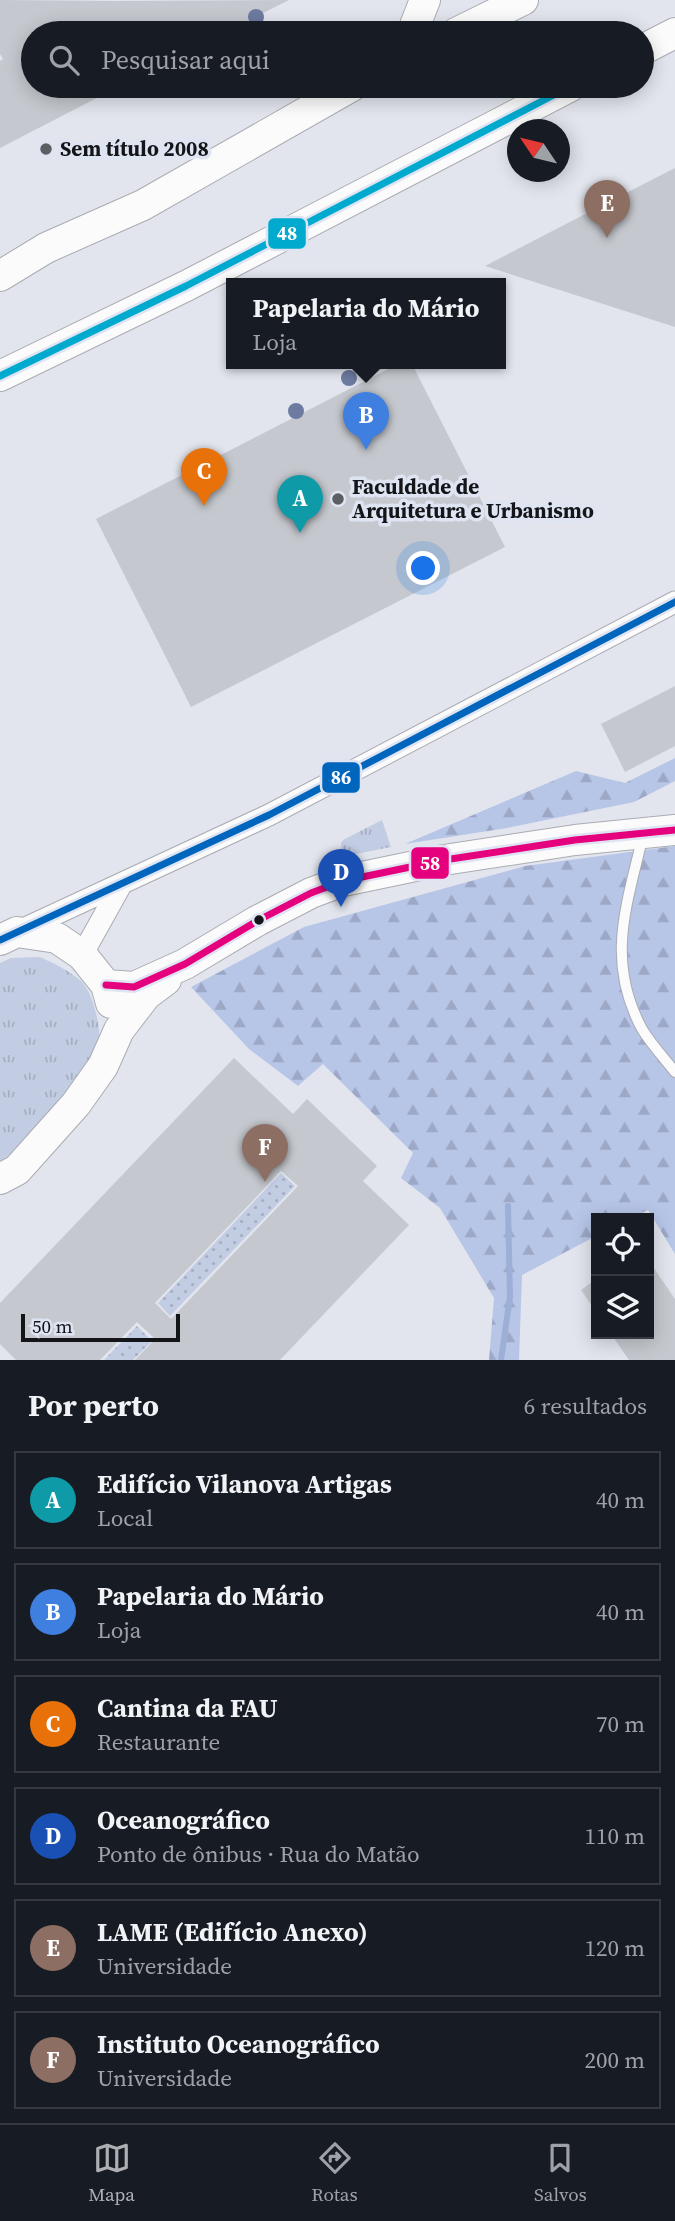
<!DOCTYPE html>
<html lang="pt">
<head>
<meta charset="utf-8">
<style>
	body { margin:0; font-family:"Source Serif 4",serif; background:#242831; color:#f1f3f6 }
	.controls { position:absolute; right:21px; bottom:21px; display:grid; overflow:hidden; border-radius:0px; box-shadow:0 4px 18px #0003 }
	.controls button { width:63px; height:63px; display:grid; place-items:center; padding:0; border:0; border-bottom:2px solid #363941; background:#171b24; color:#f1f3f6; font:35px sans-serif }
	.compass { position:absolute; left:507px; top:119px; width:63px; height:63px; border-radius:50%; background:#171b24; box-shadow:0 4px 18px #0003; rotate:305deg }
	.scale { position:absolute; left:21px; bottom:18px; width:159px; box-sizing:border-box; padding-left:7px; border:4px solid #131519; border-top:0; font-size:19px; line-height:24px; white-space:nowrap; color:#131519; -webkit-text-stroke:5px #dee4f1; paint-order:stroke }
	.you { position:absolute; left:424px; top:569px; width:24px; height:24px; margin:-18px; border:5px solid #fff; border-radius:50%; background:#1a73e8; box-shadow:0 0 0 10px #1a73e833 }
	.badge { display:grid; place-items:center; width:46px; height:46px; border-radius:50%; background:#aeb0b4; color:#fff; font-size:23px; font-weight:700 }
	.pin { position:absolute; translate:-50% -58px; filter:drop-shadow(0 2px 4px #0008) }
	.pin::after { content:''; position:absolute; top:37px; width:24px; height:21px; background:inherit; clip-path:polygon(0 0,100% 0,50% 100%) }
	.popup { position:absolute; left:226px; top:278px; width:280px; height:91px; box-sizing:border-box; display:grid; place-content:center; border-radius:0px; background:#171b24; filter:drop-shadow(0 2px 5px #0005); font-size:23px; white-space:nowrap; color:#9ea1a6 }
	.popup b { font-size:26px; color:#f1f3f6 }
	.popup::after { content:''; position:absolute; left:50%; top:100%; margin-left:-14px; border:14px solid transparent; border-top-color:#171b24 }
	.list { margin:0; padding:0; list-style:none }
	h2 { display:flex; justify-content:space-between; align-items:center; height:91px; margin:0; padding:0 28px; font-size:30px }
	h2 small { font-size:23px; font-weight:400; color:#9ea1a6 }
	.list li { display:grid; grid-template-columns:46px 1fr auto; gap:21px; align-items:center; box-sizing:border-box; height:98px; margin:0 14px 14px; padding:0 14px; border:2px solid #363941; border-radius:0px }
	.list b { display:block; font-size:26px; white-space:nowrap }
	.list p { margin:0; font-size:23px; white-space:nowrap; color:#9ea1a6 }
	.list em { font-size:23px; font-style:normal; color:#9ea1a6 }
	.icon { flex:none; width:38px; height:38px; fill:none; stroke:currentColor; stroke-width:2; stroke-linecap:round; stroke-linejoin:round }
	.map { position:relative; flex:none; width:675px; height:1360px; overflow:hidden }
	.search { position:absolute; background:#171b24; box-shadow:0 4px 18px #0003; left:21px; right:21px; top:21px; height:77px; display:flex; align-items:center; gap:18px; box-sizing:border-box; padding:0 24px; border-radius:38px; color:#9ea1a6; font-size:26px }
	.sheet { height:763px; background:#171b24 }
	nav { display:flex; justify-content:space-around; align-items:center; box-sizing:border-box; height:98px; border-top:2px solid #363941; background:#171b24; font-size:19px; color:#9ea1a6 }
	nav a { display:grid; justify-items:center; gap:4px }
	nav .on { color:#aeb0b4 }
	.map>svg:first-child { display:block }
	.grass { fill:url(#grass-tufts) }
	.forest { fill:url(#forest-firs) }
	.garden { fill:url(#garden-dots) }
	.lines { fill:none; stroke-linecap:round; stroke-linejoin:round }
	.stream { stroke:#9eafd7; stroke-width:6 }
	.building { fill:#c5c8ce; fill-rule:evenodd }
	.lane-casing { stroke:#aaacb2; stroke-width:12 }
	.street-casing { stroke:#aaacb2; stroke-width:23 }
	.secondary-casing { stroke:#aaacb2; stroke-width:32 }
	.lane { stroke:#fbfbfc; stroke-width:10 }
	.street { stroke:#fbfbfc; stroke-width:21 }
	.secondary { stroke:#fbfbfc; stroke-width:30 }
	.bus-1-casing { stroke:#dee4f1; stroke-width:12 }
	.bus-2-casing { stroke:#dee4f1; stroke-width:12 }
	.bus-3-casing { stroke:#dee4f1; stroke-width:12 }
	.bus-1 { stroke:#e5007d; stroke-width:7 }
	.bus-2 { stroke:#00a9ce; stroke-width:7 }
	.bus-3 { stroke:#0065bd; stroke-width:7 }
	.tree { fill:#6e7ba1 }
	.poi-dot { fill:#5b5e63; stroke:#dee4f1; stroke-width:2.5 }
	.bus-dot { fill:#131519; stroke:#dee4f1; stroke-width:2.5 }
	.labels { text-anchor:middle; stroke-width:7; stroke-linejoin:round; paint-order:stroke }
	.poi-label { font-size:21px; font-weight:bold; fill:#131519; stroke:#dee4f1; text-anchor:start }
	.line-badge { stroke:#dee4f1; stroke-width:2.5 }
	.badge-label { font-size:19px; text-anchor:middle; font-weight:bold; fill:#fff }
</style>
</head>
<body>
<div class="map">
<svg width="675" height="1360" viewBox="0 0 675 1360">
	<defs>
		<pattern id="grass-tufts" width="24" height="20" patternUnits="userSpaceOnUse" patternTransform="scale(1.75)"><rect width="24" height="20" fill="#c2cce3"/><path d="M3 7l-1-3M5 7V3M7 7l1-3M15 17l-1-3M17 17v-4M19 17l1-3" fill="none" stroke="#a6aec2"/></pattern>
		<pattern id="forest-firs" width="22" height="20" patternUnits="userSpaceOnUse" patternTransform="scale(1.75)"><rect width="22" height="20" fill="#b7c5e7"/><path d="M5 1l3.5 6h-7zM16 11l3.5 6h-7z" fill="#9ca8c6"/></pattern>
		<pattern id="garden-dots" width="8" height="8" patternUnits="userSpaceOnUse" patternTransform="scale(1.75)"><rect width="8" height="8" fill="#c2cce3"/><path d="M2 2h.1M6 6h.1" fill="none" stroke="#a6aec2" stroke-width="1.8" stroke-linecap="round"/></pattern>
	</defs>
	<rect width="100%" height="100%" fill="#e2e5ed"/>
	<path class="grass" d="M382,820L391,847L346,856L342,852L341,843L343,840Z
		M40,957C55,964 70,971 82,982C87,988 92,998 94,1006C97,1017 100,1027 99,1038C96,1077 27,1136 0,1164V963L11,958Z"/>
	<path class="forest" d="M675,758V781L634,802L507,828L405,844L576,771L625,783Z
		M675,846V1254L648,1210L631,1218H596V1236L522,1275L519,1360H489L494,1298L440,1208L401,1178L413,1153L323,1064L298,1086L249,1049L191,987L304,927L525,866Z"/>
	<path class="garden" d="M281,1173L295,1186L170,1316L158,1303Z
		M137,1326L152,1341L133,1360H104Z"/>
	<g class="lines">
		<path class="stream" d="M501,1360L510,1297L508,1206"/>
	</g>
	<path class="building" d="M0,0L116,1L289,0L223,33H33V86H120L0,148V61L3,59L0,54Z
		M675,168V327L485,266L591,211Z
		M398,364H412L505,547L191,707L96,519Z
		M675,686V746L625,772L601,724Z
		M234,1058L293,1114L307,1099L377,1166L363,1181L409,1225L280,1360H135L155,1339L137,1322L100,1360H16L0,1344V1303ZM281,1171L298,1186L171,1319L155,1303Z
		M649,1261L675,1299V1360H629L611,1334H649Z
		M596,1279V1312L581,1290Z"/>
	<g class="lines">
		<g class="lane-casing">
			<path id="lane" d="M643,835C627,905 605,960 642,1029C651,1044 664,1058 675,1072"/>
		</g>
		<g class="street-casing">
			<path id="street" d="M17,932L269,815L675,602
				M82,955L121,885"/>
		</g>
		<g class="secondary-casing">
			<path id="secondary" d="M412,33L425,0
				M456,33L523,0
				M642,50L675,33
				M0,276L46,248L143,205L352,86
				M0,376L186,286L571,86
				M0,940L17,932L57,938L82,955L106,985L111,1003
				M106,985L134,987L185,964L257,921L311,893L343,881L444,860L575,840L675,830
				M0,1179L17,1170L76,1104L103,1066L119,1030L146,995L166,980"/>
		</g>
		<use href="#lane" class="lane"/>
		<use href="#street" class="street"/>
		<use href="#secondary" class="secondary"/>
		<g class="bus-1-casing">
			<path id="bus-1" d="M106,985L134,987L185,964L257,921L311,893L343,881L444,860L575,840L675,830"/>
		</g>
		<g class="bus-2-casing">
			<path id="bus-2" d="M0,376L186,286L571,86"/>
		</g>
		<g class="bus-3-casing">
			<path id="bus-3" d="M0,940L269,815L675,602"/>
		</g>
		<use href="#bus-1" class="bus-1"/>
		<use href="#bus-2" class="bus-2"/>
		<use href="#bus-3" class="bus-3"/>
	</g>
	<g class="tree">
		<circle cx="256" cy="17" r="8"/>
		<circle cx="349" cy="378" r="8"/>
		<circle cx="296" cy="411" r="8"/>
	</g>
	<g class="poi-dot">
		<circle cx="46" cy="149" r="7"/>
		<circle cx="338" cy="499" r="7"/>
	</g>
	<circle class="bus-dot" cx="259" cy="920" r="6"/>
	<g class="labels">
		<g class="poi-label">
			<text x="60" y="156">Sem título 2008</text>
			<text x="352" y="494">Faculdade de<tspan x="352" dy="24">Arquitetura e Urbanismo</tspan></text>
		</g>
	</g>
	<g class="line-badge">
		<rect x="267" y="217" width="40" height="33" rx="7" fill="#00a9ce"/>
		<rect x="321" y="761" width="40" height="33" rx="7" fill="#0065bd"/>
		<rect x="410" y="846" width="40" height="34" rx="7" fill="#e5007d"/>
	</g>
	<g class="badge-label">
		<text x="287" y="240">48</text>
		<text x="341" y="784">86</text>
		<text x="430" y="870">58</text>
	</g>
</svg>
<div class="controls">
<button><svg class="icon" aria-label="locate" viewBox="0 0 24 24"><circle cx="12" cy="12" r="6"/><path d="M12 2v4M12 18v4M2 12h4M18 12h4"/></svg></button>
<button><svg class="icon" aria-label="layers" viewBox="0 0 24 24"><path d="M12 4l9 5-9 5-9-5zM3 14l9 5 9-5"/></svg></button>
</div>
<svg class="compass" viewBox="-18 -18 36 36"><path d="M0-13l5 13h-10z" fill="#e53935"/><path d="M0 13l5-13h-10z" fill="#9ea1a6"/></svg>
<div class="scale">50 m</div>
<div class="you"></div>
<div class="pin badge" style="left:300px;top:533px;background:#0f9aa8">A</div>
<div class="pin badge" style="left:366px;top:450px;background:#3f7fe0">B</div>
<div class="popup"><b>Papelaria do Mário</b>Loja</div>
<div class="pin badge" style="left:204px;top:506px;background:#e8710a">C</div>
<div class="pin badge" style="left:341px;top:907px;background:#1a4fb4">D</div>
<div class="pin badge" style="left:607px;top:238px;background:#8d6e63">E</div>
<div class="pin badge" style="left:265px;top:1182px;background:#8d6e63">F</div>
<div class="search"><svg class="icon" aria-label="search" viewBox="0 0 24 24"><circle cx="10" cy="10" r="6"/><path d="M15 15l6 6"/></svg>Pesquisar aqui</div>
</div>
<section class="sheet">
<h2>Por perto<small>6 resultados</small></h2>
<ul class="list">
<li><span class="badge" style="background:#0f9aa8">A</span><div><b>Edifício Vilanova Artigas</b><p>Local</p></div><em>40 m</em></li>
<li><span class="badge" style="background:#3f7fe0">B</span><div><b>Papelaria do Mário</b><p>Loja</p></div><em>40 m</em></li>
<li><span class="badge" style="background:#e8710a">C</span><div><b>Cantina da FAU</b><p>Restaurante</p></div><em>70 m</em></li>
<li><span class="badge" style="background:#1a4fb4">D</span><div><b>Oceanográfico</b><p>Ponto de ônibus · Rua do Matão</p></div><em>110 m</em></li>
<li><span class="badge" style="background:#8d6e63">E</span><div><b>LAME (Edifício Anexo)</b><p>Universidade</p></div><em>120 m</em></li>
<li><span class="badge" style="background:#8d6e63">F</span><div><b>Instituto Oceanográfico</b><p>Universidade</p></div><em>200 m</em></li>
</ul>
</section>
<nav>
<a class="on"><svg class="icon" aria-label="map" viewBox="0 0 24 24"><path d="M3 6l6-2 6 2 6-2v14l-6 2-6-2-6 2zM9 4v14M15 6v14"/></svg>Mapa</a>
<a><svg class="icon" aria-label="directions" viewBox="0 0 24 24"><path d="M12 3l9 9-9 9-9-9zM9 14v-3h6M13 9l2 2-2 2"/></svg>Rotas</a>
<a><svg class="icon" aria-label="saved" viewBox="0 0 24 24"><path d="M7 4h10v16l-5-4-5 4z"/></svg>Salvos</a>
</nav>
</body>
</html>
